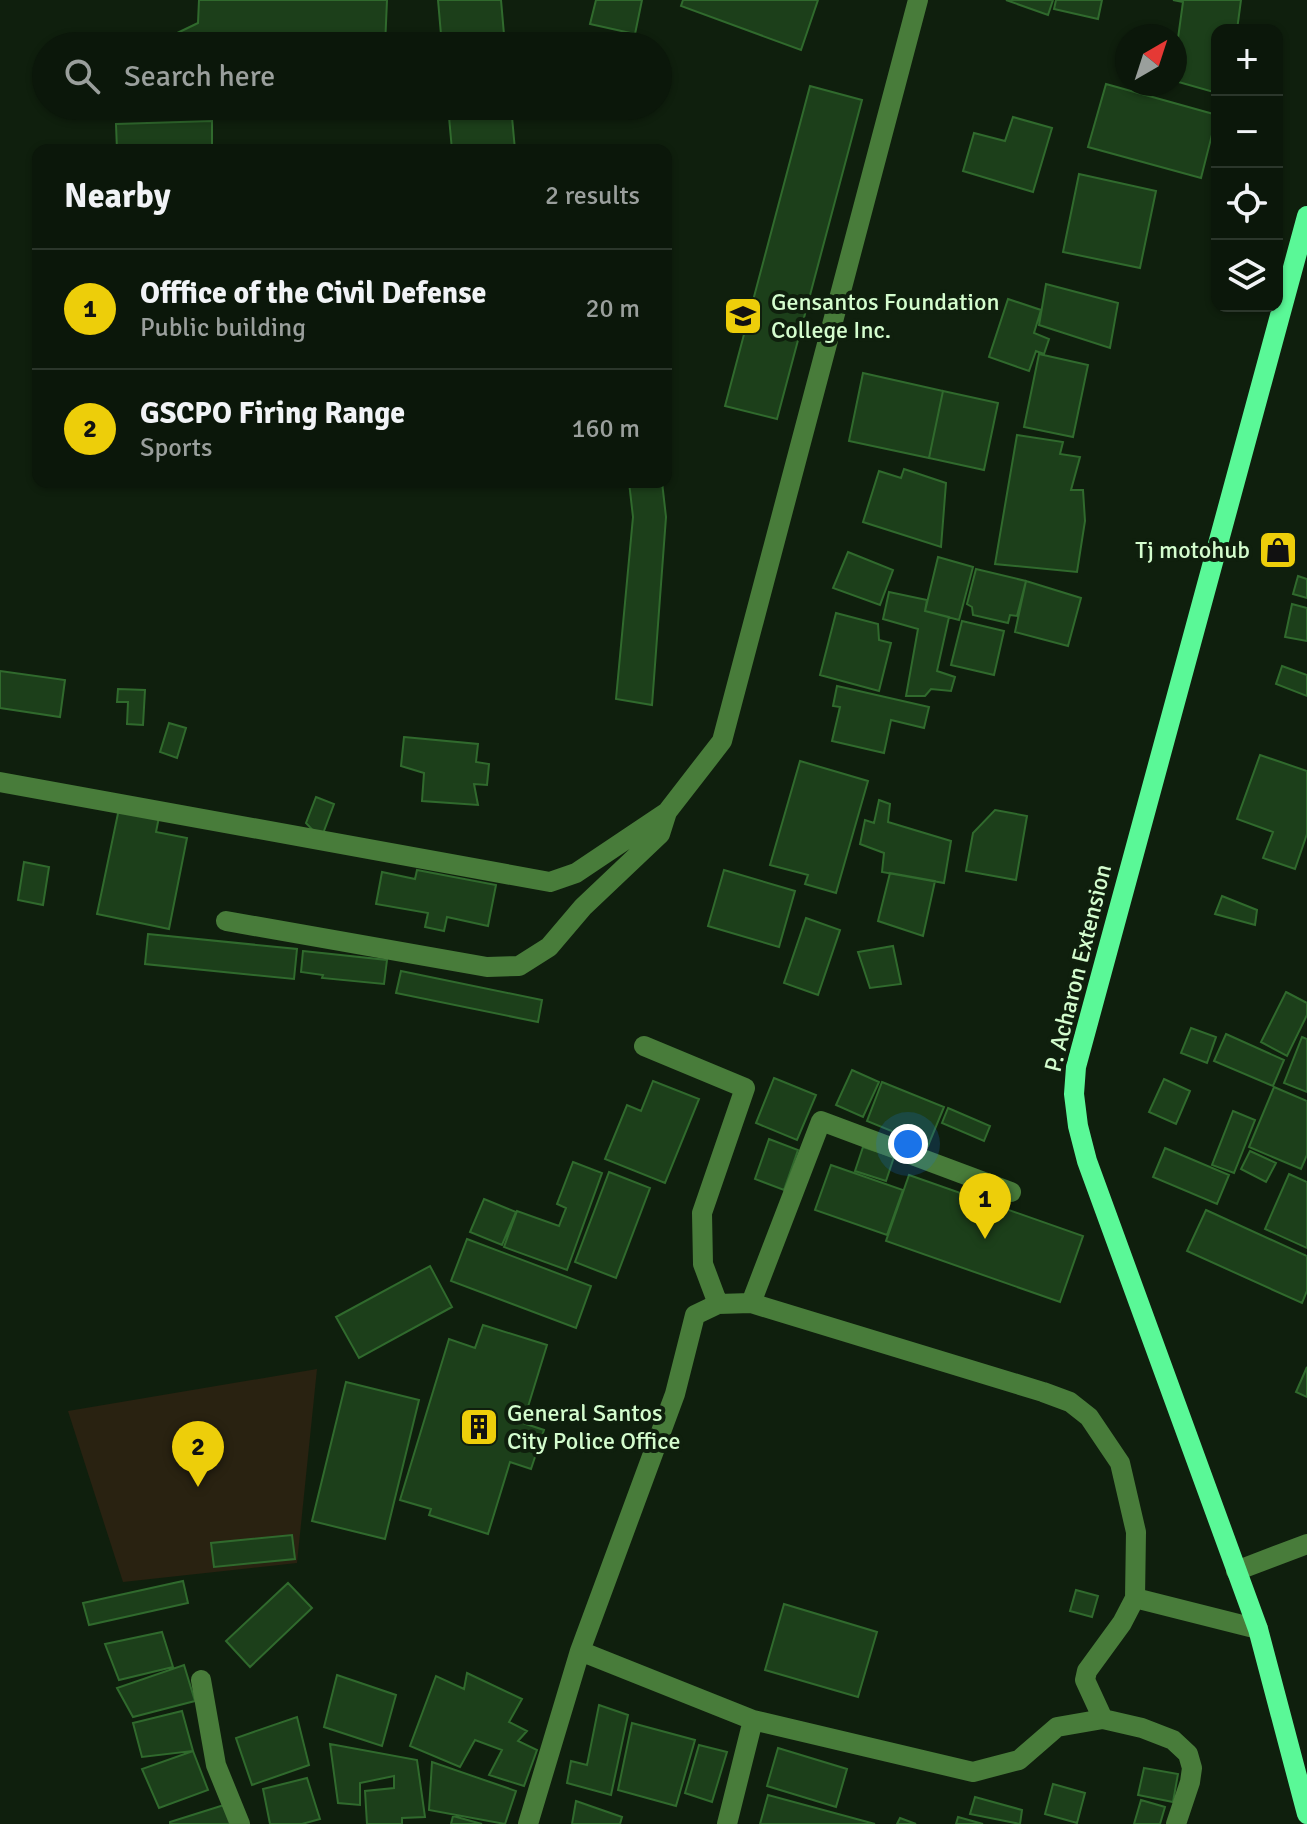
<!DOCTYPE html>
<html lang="en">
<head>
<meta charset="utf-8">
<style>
	body { margin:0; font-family:Signika,sans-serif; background:#192418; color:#f1f3f6 }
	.controls { position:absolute; right:24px; top:24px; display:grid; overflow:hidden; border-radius:16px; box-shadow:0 2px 6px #0004 }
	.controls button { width:72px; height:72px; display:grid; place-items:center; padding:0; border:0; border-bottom:2px solid #2b362b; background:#0b170a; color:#f1f3f6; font:40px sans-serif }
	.compass { position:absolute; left:1115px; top:24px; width:72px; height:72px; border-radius:50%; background:#0b170a; box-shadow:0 2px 6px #0004; rotate:39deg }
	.you { position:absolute; left:908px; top:1144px; width:28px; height:28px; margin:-20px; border:6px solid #fff; border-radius:50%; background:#1a73e8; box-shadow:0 0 0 12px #1a73e833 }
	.badge { display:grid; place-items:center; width:52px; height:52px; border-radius:50%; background:#edce0a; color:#111; font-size:26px; font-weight:700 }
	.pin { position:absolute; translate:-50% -66px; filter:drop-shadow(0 2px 4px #0008) }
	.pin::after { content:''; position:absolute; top:42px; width:28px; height:24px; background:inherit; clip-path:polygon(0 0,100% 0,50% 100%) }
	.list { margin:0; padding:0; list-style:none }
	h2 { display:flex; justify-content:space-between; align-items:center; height:104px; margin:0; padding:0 32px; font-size:34px }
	h2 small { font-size:26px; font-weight:400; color:#9a9f9c }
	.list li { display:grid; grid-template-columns:52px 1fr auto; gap:24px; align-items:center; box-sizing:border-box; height:120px; padding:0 32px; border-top:2px solid #2b362b }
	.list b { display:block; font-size:30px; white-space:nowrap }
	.list p { margin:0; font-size:26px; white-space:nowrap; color:#9a9f9c }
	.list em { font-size:26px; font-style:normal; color:#9a9f9c }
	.icon { flex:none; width:44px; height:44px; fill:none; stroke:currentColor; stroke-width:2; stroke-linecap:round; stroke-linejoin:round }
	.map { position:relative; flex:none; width:1307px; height:1824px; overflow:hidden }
	.search { position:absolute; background:#0b170a; box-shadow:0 2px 6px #0004; left:32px; top:32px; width:640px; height:88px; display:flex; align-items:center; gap:20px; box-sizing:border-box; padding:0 28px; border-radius:44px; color:#9a9f9c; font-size:30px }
	.panel { position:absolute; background:#0b170a; box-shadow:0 2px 6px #0004; left:32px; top:144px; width:640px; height:344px; border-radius:16px }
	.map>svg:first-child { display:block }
	.green { fill:#292211 }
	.building { fill:#1c3f1a; stroke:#306a2d; stroke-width:2 }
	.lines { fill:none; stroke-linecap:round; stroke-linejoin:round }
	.minor { stroke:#487c3a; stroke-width:20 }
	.major { stroke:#5af897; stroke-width:20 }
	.labels { text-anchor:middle; stroke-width:8; stroke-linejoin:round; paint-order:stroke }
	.poi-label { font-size:24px; fill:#d4fdce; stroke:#0f1f0d; text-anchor:start }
	.street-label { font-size:24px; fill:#d4fdce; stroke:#0f1f0d }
</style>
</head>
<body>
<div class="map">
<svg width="1307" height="1824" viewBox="0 0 1307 1824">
	<rect width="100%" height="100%" fill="#0f1f0d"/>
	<path class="green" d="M317,1369L297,1563L123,1582L68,1411Z"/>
	<path class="building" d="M199,0H387L385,46H169V37L198,23Z
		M438,0H501L505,46H442Z
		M596,0H642L635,34L590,24Z
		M683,0H818L801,50L681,6Z
		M1006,0H1053L1048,15Z
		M1056,0H1102L1098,19L1054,9Z
		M1173,0H1241L1237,30H1217V93L1175,81V60L1183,2Z
		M1106,84L1217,115L1201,178L1088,147Z
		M810,86L862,100L777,419L725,406Z
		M448,106H511L515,150H452Z
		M1013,117L1052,128L1033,192L963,171L974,133L1005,141Z
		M212,121V150H117L116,124Z
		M1079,174L1156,191L1140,268L1063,252Z
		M1046,284L1118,303L1110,348L1039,325Z
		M1008,299L1041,310L1034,333L1049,339L1044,354L1036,351L1029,371L989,357Z
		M1039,354L1088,365L1073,437L1024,427Z
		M863,373L943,391L929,458L849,441Z
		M943,391L998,403L984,470L929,458Z
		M1017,435L1063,442L1060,454L1080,457L1071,490H1083L1085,521L1077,572L995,564Z
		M904,469L946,483L941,547L863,522L879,471L901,478Z
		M629,482H662L666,517L652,705L616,699L633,517Z
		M848,552L893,570L880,605L833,588Z
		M938,557L973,567L959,620L925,611Z
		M976,569L1026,581L1017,616L1010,615L1008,623L973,615L972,607L967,604Z
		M1298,576L1307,579V598L1293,594Z
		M1026,581L1081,598L1068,646L1015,632Z
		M889,592L927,600L925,611L949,617L937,671L955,677L951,691L931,689L925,696H906L918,629L883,619Z
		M1292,604L1307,608V641L1285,637Z
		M836,613L878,624L879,640L891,643L879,691L820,675Z
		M962,621L1004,631L994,675L951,665Z
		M1282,666L1307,675V696L1276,684Z
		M0,671L65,680L60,717L0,708Z
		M837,686L929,707L924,728L891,720L884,753L832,741L840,707L833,706Z
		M118,689L145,690L143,725L127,724L128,702H117Z
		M169,723L186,728L177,758L160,752Z
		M404,737L478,744L476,762L489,764L487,785L474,784L478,805L422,801L424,773L401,766Z
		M1260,755L1307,771V834L1295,869L1263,858L1273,832L1237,819Z
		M800,761L868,781L836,893L805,884L808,875L770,865Z
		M316,797L334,804L321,839L306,823Z
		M121,799L161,807L156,832L187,838L169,929L97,914Z
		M879,800L890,804L888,822L951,841L944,883L882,872L884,853L860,844L865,820L874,823Z
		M995,810L1027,816L1016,880L966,871L973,833Z
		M24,862L49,867L43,905L18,900Z
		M417,870L496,885L488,926L447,917L444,931L425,927L428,913L376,904L382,872L415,879Z
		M724,870L795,891L779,947L708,926Z
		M890,873L935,881L923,936L878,921Z
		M1222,896L1257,910L1255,925L1215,914Z
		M806,918L840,930L818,995L784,983Z
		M148,934L297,949L294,979L145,964Z
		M893,946L901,984L870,988L858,952Z
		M303,951L387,960L384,984L322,978L323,975L301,972Z
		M401,971L542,1000L538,1022L396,993Z
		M1286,992L1307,1003V1015L1287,1056L1261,1042Z
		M1191,1028L1216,1037L1207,1063L1181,1053Z
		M1226,1034L1284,1060L1273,1086L1214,1061Z
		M1302,1037L1307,1039V1092L1284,1083Z
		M852,1070L879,1082L863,1117L836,1105Z
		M774,1078L816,1095L797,1140L756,1123Z
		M1164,1079L1190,1091L1176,1124L1149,1112Z
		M653,1081L699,1099L665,1183L605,1159L627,1105L641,1111Z
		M882,1082L944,1107L928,1146L867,1121Z
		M1274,1087L1307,1101V1155L1301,1169L1249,1147Z
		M948,1108L990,1126L984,1141L942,1123Z
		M1233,1111L1255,1120L1234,1173L1212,1165Z
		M769,1139L798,1150L784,1190L755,1179Z
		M863,1147L894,1157L886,1181L855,1171Z
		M1165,1148L1229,1175L1217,1204L1153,1177Z
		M1250,1151L1276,1163L1266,1182L1241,1169Z
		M573,1162L602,1173L567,1270L504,1247L517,1211L559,1226L566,1208L557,1204Z
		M831,1165L903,1190L887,1235L815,1210Z
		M609,1172L650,1188L616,1278L575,1262Z
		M1289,1174L1307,1182V1248L1265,1229Z
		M909,1175L1083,1236L1060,1302L886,1241Z
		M484,1199L516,1212L502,1245L470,1232Z
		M1206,1210L1307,1256V1291L1302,1303L1187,1251Z
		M467,1239L591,1286L576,1328L451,1281Z
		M430,1266L452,1307L359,1358L336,1317Z
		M483,1325L547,1345L523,1423L544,1430L531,1469L510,1462L488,1534L429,1515L431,1509L400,1500L449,1339L475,1348Z
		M1307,1367V1397L1296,1392Z
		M346,1382L419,1400L385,1539L312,1521Z
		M292,1535L295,1559L214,1567L211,1543Z
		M183,1581L188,1603L89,1625L83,1603Z
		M288,1583L312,1608L250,1667L226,1641Z
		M1076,1590L1098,1596L1092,1617L1070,1611Z
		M784,1604L877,1632L858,1697L765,1670Z
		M162,1632L173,1667L119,1680L105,1644Z
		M184,1665L195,1701L133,1717L117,1688Z
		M467,1673L522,1699L509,1722L527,1731L518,1741L537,1750L524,1786L489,1775L502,1750L475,1740L460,1767L410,1746L436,1676L464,1689Z
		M337,1675L396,1695L382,1746L324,1727Z
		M599,1705L628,1715L611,1795L567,1783L571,1761L587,1765Z
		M182,1711L193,1751L142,1757L133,1723Z
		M297,1717L309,1765L252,1785L236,1738Z
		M632,1723L695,1740L676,1806L618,1790Z
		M330,1744L417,1760L425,1817L402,1818V1824H367L365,1791L394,1788V1776L360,1783V1805L338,1803Z
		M699,1745L727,1752L712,1802L685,1793Z
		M778,1748L847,1769L836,1807L767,1786Z
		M193,1751L208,1790L159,1808L142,1769Z
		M432,1762L516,1791L505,1824L429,1810Z
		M1144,1768L1178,1774L1173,1802L1138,1795Z
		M307,1778L320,1819L302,1824H270L263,1789Z
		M1053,1784L1085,1793L1077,1823L1045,1814Z
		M768,1795L875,1824H760Z
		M975,1797L1022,1810L1020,1824L970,1814Z
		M1141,1800L1165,1807L1160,1824H1134Z
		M576,1801L622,1817L620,1824H572Z
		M224,1805L233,1824H170V1822Z
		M453,1816L482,1824H451Z
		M958,1817L983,1824H956Z
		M900,1818L916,1824H897Z"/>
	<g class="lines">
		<path class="minor" d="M0,782L550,882L576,873L667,812L722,741L918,0
			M226,921L487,967L519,966L549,947L583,907L660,834L667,812
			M644,1046L745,1088L702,1213L703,1264L718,1304
			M751,1303L821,1121L1011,1192
			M1236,1571L1307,1544
			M1135,1598L1258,1629
			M580,1651L675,1394L695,1315L718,1304L751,1303L1043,1392L1070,1402L1089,1417L1120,1463L1136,1532L1135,1598L1122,1623L1087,1671L1085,1680L1103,1719
			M201,1680L216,1765L240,1824
			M528,1824L580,1651L753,1720L973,1772L1019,1760L1057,1727L1103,1719L1142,1728L1173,1740L1188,1754L1192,1768L1190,1782L1176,1824
			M727,1824L753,1720"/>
		<path class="major" d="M1307,216L1076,1067L1074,1094L1078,1126L1087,1161L1258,1629L1307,1814"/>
	</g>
	<defs>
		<g id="university-square" transform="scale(2)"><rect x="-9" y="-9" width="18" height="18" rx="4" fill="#edce0a" stroke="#0f1f0d"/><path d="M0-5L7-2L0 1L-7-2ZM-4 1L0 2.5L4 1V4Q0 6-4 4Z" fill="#111"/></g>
		<g id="shop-square" transform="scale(2)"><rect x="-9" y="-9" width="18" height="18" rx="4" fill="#edce0a" stroke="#0f1f0d"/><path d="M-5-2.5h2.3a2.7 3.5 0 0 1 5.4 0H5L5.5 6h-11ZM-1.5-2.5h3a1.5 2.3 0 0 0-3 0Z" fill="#111"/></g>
		<g id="building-square" transform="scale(2)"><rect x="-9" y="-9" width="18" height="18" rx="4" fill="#edce0a" stroke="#0f1f0d"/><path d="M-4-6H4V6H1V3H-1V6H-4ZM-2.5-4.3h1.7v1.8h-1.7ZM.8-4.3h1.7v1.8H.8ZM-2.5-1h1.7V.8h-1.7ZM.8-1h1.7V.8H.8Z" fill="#111"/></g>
	</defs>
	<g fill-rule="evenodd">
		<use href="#university-square" x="743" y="316"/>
		<use href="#shop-square" x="1278" y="550"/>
		<use href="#building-square" x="479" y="1427"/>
	</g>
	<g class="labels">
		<g class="poi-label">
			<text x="771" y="310">Gensantos Foundation<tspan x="771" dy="28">College Inc.</tspan></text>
			<text x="1250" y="558" text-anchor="end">Tj motohub</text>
			<text x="507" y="1421">General Santos<tspan x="507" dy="28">City Police Office</tspan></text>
		</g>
		<g class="street-label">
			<text transform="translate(1078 968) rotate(-76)" y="8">P. Acharon Extension</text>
		</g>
	</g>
</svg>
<div class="controls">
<button>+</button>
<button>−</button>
<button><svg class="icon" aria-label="locate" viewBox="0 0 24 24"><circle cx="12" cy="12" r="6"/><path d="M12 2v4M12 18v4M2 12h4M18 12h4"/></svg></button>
<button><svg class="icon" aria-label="layers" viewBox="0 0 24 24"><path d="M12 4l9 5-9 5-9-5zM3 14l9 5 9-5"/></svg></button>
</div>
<svg class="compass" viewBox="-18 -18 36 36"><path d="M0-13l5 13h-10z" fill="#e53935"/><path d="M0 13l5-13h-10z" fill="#9a9f9c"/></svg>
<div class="you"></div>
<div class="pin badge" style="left:985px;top:1239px">1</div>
<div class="pin badge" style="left:198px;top:1487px">2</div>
<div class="search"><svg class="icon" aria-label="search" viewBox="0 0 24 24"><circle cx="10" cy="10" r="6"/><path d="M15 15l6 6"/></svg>Search here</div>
<section class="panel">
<h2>Nearby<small>2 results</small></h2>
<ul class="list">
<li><span class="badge">1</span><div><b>Offfice of the Civil Defense</b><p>Public building</p></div><em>20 m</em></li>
<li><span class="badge">2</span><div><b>GSCPO Firing Range</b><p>Sports</p></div><em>160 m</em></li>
</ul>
</section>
</div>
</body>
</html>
